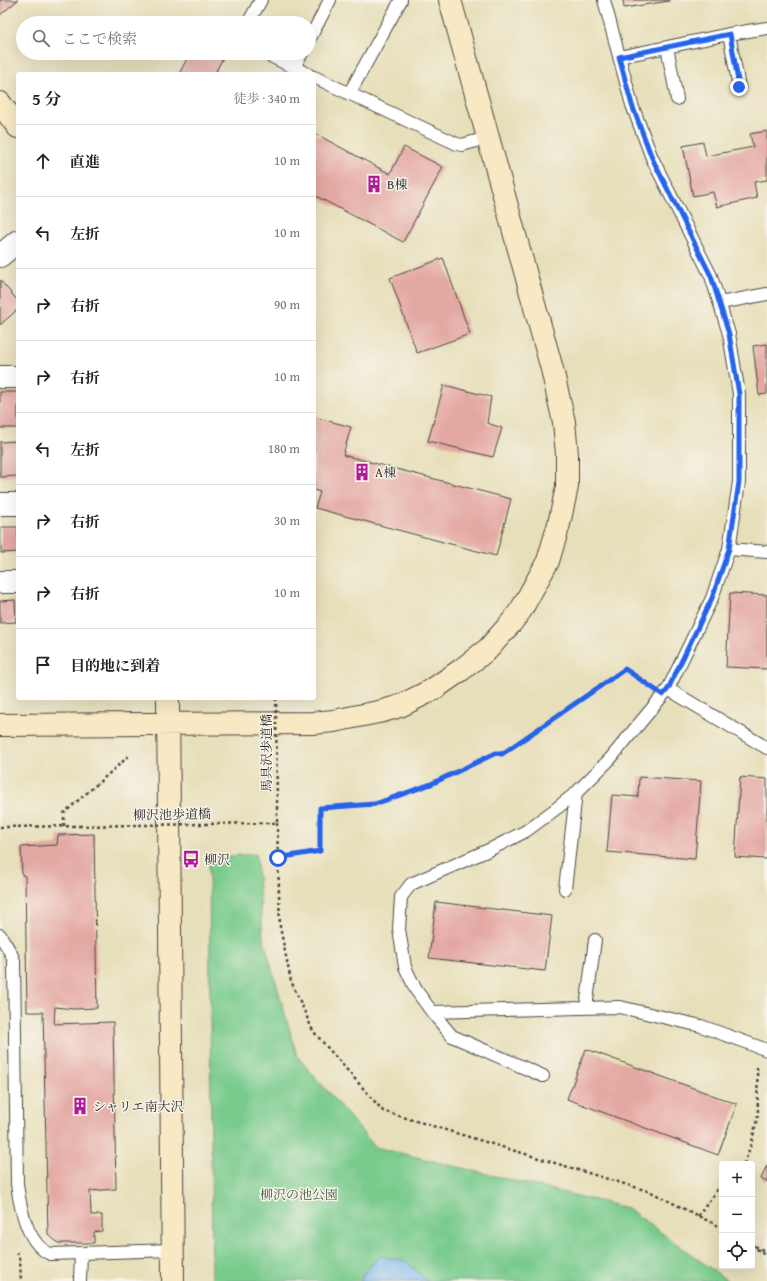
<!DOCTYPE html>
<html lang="ja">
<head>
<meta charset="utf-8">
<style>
	body { margin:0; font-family:"Gentium Book Plus","Noto Serif JP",serif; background:#f6f6f6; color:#222 }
	.controls { position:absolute; right:12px; bottom:12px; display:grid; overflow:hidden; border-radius:4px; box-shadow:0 4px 16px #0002 }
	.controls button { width:36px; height:36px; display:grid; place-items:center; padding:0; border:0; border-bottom:1px solid #e0e0e0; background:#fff; color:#222; font:20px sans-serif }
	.stop { position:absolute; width:12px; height:12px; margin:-9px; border:3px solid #2563eb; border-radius:50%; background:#fff }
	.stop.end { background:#2563eb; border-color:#fff; box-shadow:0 1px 4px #0008 }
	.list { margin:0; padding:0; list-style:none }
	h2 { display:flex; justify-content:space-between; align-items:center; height:52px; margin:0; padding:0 16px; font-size:17px }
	h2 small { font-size:13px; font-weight:400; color:#767676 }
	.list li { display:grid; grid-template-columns:26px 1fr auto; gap:12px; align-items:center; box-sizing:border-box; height:72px; padding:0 16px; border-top:1px solid #e0e0e0 }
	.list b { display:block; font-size:15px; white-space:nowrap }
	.list em { font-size:13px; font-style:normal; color:#767676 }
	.icon { flex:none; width:22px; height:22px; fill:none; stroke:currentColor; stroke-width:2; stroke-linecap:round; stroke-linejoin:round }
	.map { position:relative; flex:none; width:767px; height:1281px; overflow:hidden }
	.search { position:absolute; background:#fff; box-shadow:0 4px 16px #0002; left:16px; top:16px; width:300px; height:44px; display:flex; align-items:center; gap:10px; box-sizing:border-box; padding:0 14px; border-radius:22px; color:#767676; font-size:15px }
	.panel { position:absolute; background:#fff; box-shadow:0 4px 16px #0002; left:16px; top:72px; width:300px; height:628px; border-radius:4px }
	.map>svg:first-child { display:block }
	.green { fill:#79cb8d; stroke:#527b5c }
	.water { fill:#7bb9ee; stroke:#53728c }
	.building { fill:#e4a8a3 }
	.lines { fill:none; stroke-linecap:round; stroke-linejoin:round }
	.lane-casing { stroke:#474640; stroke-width:14 }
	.street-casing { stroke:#474640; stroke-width:24 }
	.secondary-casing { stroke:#474640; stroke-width:24 }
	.path { stroke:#474640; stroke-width:2.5; stroke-dasharray:3 3; stroke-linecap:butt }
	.lane { stroke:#fff; stroke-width:12 }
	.street { stroke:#fff; stroke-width:22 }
	.secondary { stroke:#f8e8c3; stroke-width:22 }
	.path-bridge { stroke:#474640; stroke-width:2.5; stroke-dasharray:3 3; stroke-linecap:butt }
	.route { stroke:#2563eb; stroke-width:5 }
	.labels { text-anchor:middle; stroke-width:3; stroke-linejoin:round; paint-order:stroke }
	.poi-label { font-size:13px; fill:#2b2b2b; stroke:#f7f3e8; text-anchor:start }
	.street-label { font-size:13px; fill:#2b2b2b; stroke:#f7f3e8 }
	.park-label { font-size:13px; fill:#425b48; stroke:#f7f3e8 }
</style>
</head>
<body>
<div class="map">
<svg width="767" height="1281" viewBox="0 0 767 1281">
	<rect width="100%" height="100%" fill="#f7f3e8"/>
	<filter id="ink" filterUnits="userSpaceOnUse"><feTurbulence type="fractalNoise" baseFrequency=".025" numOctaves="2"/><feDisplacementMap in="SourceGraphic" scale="8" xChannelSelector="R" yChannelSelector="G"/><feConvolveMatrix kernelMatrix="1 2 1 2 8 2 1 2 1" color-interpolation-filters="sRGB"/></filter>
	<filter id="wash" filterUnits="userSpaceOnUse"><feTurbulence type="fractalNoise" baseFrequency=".012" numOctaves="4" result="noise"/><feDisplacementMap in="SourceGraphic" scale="16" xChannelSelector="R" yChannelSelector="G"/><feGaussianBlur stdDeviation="0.9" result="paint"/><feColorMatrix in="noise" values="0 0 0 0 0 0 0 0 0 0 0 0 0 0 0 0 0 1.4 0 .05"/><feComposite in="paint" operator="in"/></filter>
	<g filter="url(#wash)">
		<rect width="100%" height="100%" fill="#e7dfba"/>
		<path class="green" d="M256,854L263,937L297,1056L375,1147L627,1208L728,1281H212L209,858Z"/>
		<path class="water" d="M380,1256L406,1261L425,1279L429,1281H361L363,1274Z"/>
		<g id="blocks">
			<path class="building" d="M0,0H18L0,15Z
				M623,0H669V1L624,8Z
				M190,53H214L223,58L216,71L222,74H179Z
				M767,131V180L754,182L757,198L717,207L713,192L693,196L683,146L703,142L706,156L753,147L750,134Z
				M314,133L390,174L404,147L443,167L403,242L314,195Z
				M443,258L470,334L417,353L390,278Z
				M0,280L18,301V309L0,325Z
				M767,344V394L759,395L753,346Z
				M444,385L491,397L487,423L502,428L493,457L428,441Z
				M0,392H18V428H0Z
				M314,417L351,427L343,455L511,499L496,556L315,508L320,492L314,490Z
				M18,441V476L0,477V442Z
				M1,527H18V552L1,553Z
				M730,593L767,595V669L726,667Z
				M15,600L16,622L0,623V601Z
				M639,777L701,781L695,859L607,852L612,795L638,797Z
				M740,777L767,779V859L735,857Z
				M94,834L97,1008L73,1009L55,1007L54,1024L113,1022L116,1189L90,1191L91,1215H102V1231L94,1232V1243H58L48,1234L43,1012H27L25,876L22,875L21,847L57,845L58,835Z
				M436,902L552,916L545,971L429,958Z
				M586,1049L737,1104L718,1155L567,1099Z
				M767,1165V1182L761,1179Z"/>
		</g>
	</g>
	<g filter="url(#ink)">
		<use href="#blocks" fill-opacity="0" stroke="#474640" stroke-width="1"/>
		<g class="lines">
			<g class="lane-casing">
				<path id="lane" d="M248,23L261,0
					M729,34L739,87
					M309,40L330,0
					M667,47L677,99
					M264,53L308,74
					M619,57L729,34L767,28
					M294,67L302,53
					M314,77L457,144L462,145L487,138
					M349,94L401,0
					M720,303L767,294
					M729,549L767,552
					M668,689L767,748
					M565,889L576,793
					M0,935C5,944 11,951 14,961L17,1184C20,1208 27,1244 50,1254L173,1250
					M586,1008L595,940
					M432,1012L620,1007L701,1026L767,1050
					M543,1076L452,1036L432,1012L416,990L405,967L399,929L401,897L411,884L491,849L526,831L557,808L576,793L610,759L668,689L712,598L729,549L739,482V394L729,334L711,276L652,158L632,105L604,0
					M80,1281L81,1253"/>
			</g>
			<g class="street-casing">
				<path id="street" d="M0,256L18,241
					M0,377H18
					M0,504H18
					M0,582H18"/>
			</g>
			<g class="secondary-casing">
				<path id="secondary" d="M0,103L18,127
					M168,698L173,1281
					M0,725L313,723L334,721L383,711L400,706L432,690L461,670L488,649L511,623L521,610L548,561L559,524L567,487V454L564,422L552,369L450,0"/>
			</g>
			<path class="path" d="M266,823H277V808
				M277,823L280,927L291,981L313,1031L383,1111L651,1192L722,1228
				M64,826V813L129,756
				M0,827L79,826
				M278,858L320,851V808L375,804L431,784L496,753L502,754L625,669L648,684
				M744,1164L751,1145L758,1115L757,1067
				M698,1216L722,1183
				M752,1245L767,1257
				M755,1246L767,1252
				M17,1252L20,1261L21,1281"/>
			<use href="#lane" class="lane"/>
			<use href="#street" class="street"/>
			<use href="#secondary" class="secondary"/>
			<path class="path-bridge" d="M276,698L277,808
				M79,826L266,823"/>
		</g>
	</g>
	<g class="lines" filter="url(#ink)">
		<path class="route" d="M278,858L320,851V808L375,804L431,784L496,753L502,754L625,669L663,695L668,689L712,598L729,549L739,482V394L729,334L711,276L652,158L632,105L619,57L730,34L739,87"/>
	</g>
	<defs>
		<g id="building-bare" transform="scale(1.38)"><path d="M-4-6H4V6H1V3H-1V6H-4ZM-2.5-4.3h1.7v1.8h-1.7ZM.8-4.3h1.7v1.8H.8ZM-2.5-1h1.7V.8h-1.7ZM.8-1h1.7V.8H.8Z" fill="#b5179e" stroke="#f7f3e8" stroke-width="2.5" paint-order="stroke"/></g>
		<g id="bus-bare" transform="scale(1.38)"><path d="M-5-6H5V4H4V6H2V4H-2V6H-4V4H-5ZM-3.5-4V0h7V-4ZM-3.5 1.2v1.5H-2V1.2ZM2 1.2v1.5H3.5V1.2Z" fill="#b5179e" stroke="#f7f3e8" stroke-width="2.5" paint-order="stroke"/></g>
	</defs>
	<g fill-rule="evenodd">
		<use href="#building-bare" x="374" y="184"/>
		<use href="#building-bare" x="362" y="472"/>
		<use href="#bus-bare" x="191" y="859"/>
		<use href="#building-bare" x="80" y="1106"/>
	</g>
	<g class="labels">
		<g class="poi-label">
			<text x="387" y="189">B棟</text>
			<text x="375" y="477">A棟</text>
			<text x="204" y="864">柳沢</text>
			<text x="93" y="1111">シャリエ南大沢</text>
		</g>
		<g class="street-label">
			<text transform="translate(266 753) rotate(-90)" y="5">馬具沢歩道橋</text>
			<text transform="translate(172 814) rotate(-1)" y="5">柳沢池歩道橋</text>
		</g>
		<g class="park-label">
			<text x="299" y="1199">柳沢の池公園</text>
		</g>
	</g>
</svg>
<div class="controls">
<button>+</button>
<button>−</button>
<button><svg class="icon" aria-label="locate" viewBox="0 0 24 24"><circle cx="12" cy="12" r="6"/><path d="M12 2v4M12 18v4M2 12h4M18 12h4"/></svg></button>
</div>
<div class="stop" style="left:278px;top:858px"></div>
<div class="stop end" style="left:739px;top:87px"></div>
<div class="search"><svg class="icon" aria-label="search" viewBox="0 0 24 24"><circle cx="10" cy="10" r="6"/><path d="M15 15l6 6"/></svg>ここで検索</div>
<section class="panel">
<h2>5 分<small>徒歩 · 340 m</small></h2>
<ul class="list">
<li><svg class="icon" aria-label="ahead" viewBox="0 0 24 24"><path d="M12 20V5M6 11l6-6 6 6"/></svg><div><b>直進</b></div><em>10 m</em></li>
<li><svg class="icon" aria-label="left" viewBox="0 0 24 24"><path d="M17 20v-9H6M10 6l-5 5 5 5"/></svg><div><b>左折</b></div><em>10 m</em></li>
<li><svg class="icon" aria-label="right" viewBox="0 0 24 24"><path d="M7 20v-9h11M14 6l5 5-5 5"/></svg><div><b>右折</b></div><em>90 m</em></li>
<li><svg class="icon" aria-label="right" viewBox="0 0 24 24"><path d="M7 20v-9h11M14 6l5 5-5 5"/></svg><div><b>右折</b></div><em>10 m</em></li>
<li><svg class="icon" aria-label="left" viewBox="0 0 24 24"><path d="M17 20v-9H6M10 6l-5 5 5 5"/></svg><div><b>左折</b></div><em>180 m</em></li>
<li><svg class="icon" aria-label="right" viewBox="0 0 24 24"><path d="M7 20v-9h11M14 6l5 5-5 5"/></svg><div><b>右折</b></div><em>30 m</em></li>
<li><svg class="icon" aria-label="right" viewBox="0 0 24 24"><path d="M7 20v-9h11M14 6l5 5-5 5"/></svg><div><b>右折</b></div><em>10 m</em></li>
<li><svg class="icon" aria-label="arrive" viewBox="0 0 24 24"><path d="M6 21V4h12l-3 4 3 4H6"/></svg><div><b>目的地に到着</b></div></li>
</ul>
</section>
</div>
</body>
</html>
